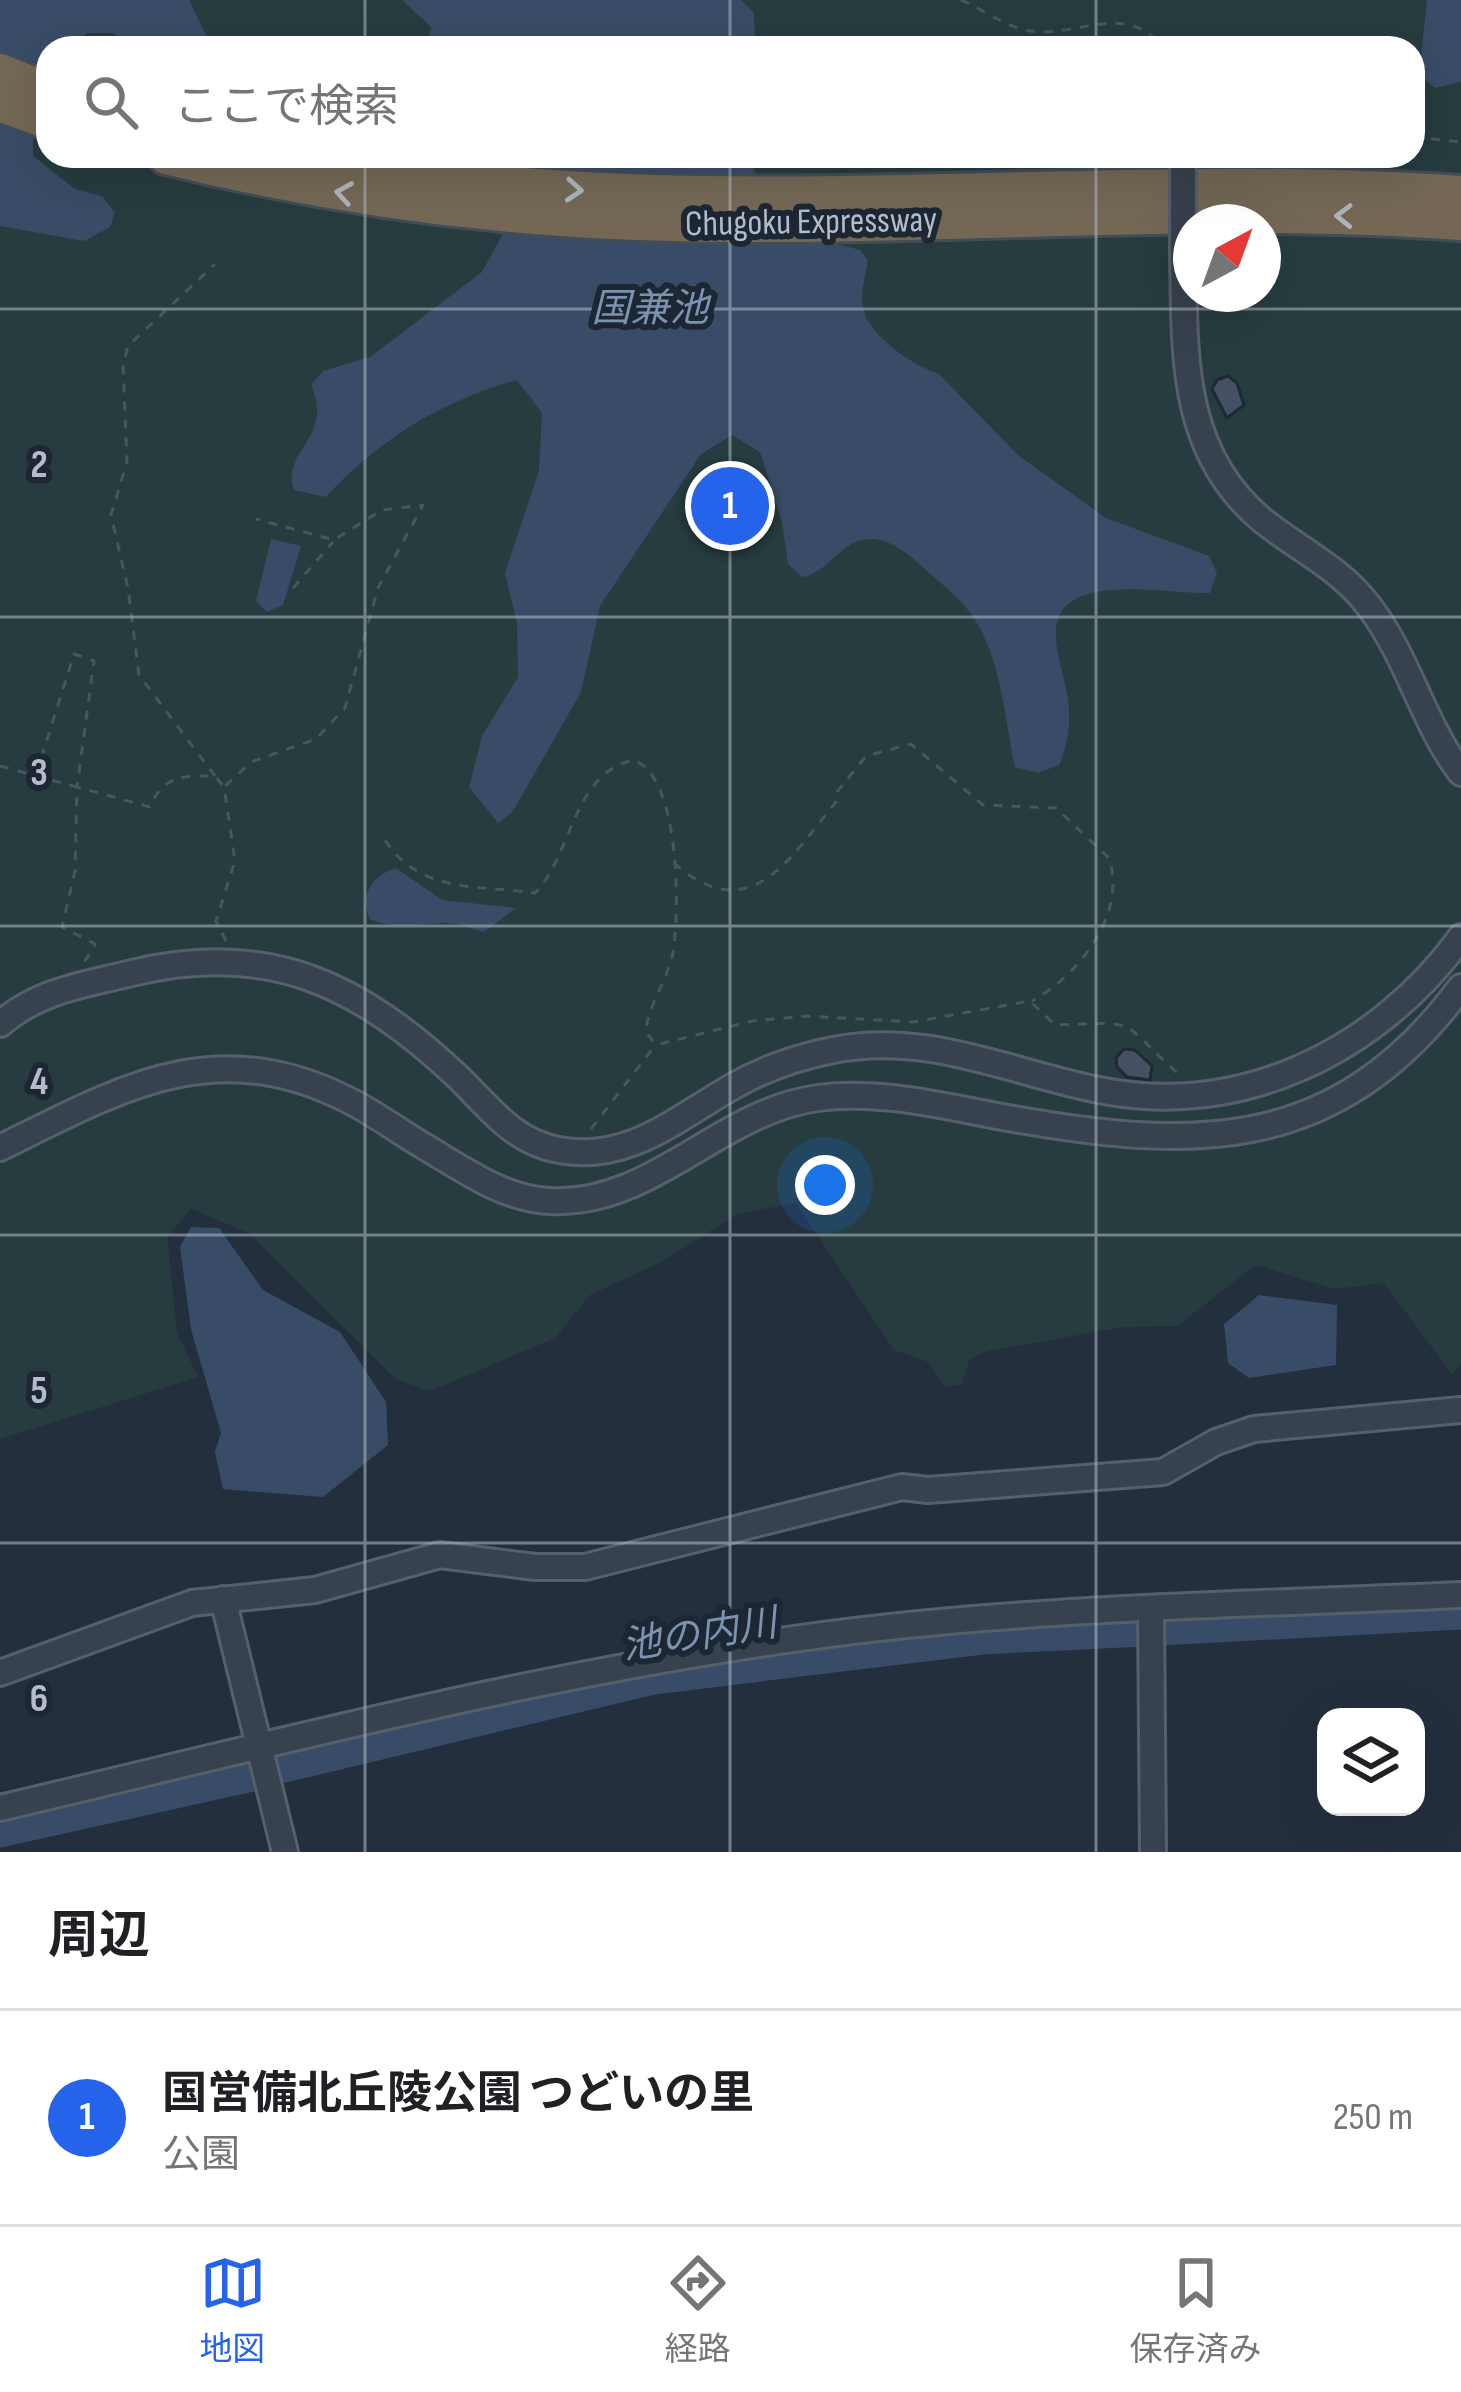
<!DOCTYPE html>
<html lang="ja">
<head>
<meta charset="utf-8">
<style>
	body { margin:0; font-family:"Sofia Sans Condensed","Noto Sans JP",sans-serif; background:#f2f2f2; color:#202124 }
	.controls { position:absolute; right:36px; bottom:36px; display:grid; overflow:hidden; border-radius:24px; box-shadow:0 12px 48px #0002 }
	.controls button { width:108px; height:108px; display:grid; place-items:center; padding:0; border:0; border-bottom:3px solid #e0e0e0; background:#fff; color:#202124; font:60px sans-serif }
	.compass { position:absolute; left:1173px; top:204px; width:108px; height:108px; border-radius:50%; background:#fff; box-shadow:0 12px 48px #0002; rotate:41deg }
	.you { position:absolute; left:825px; top:1185px; width:42px; height:42px; margin:-30px; border:9px solid #fff; border-radius:50%; background:#1a73e8; box-shadow:0 0 0 18px #1a73e833 }
	.badge { display:grid; place-items:center; width:78px; height:78px; border-radius:50%; background:#2563eb; color:#fff; font-size:39px; font-weight:700 }
	.pin { position:absolute; translate:-50% -50%; border:6px solid #fff; box-shadow:0 3px 12px #0006 }
	.list { margin:0; padding:0; list-style:none }
	h2 { display:flex; justify-content:space-between; align-items:center; height:156px; margin:0; padding:0 48px; font-size:51px }
	h2 small { font-size:39px; font-weight:400; color:#757577 }
	.list li { display:grid; grid-template-columns:78px 1fr auto; gap:36px; align-items:center; box-sizing:border-box; height:216px; padding:0 48px; border-top:3px solid #e0e0e0 }
	.list b { display:block; font-size:45px; white-space:nowrap }
	.list p { margin:0; font-size:39px; white-space:nowrap; color:#757577 }
	.list em { font-size:39px; font-style:normal; color:#757577 }
	.icon { flex:none; width:66px; height:66px; fill:none; stroke:currentColor; stroke-width:2; stroke-linecap:round; stroke-linejoin:round }
	.map { position:relative; flex:none; width:1461px; height:1852px; overflow:hidden }
	.search { position:absolute; background:#fff; box-shadow:0 12px 48px #0002; left:36px; right:36px; top:36px; height:132px; display:flex; align-items:center; gap:30px; box-sizing:border-box; padding:0 42px; border-radius:36px; color:#757577; font-size:45px }
	.sheet { height:372px; background:#fff }
	nav { display:flex; justify-content:space-around; align-items:center; box-sizing:border-box; height:168px; border-top:3px solid #e0e0e0; background:#fff; font-size:33px; color:#757577 }
	nav a { display:grid; justify-items:center; gap:6px }
	nav .on { color:#2563eb }
	.map>svg:first-child { display:block }
	.green { fill:#263c3f; fill-rule:evenodd }
	.water { fill:#394c67 }
	.lines { fill:none; stroke-linecap:round; stroke-linejoin:round }
	.river { stroke:#394c67; stroke-width:33 }
	.building { fill:#455162; stroke:#1f2835; stroke-width:3 }
	.minor-casing { stroke:#565f6c; stroke-width:30 }
	.highway-casing { stroke:#434c59; stroke-width:42 }
	.path { stroke:#44595c; stroke-width:3; stroke-dasharray:9 9; stroke-linecap:butt }
	.minor { stroke:#38414e; stroke-width:24 }
	.highway { stroke:#746855; stroke-width:36 }
	.minor-bridge-casing { stroke:#565f6c; stroke-width:30; stroke-linecap:butt }
	.minor-bridge { stroke:#38414e; stroke-width:24 }
	.oneway { stroke:#aeb4bd }
	.grid { fill:none; stroke:#b4bcc9; stroke-width:3; stroke-opacity:0.55 }
	.labels { text-anchor:middle; stroke-width:12; stroke-linejoin:round; paint-order:stroke }
	.street-label { font-size:36px; fill:#b4bcc9; stroke:#1d2633 }
	.water-label { font-size:39px; font-style:italic; fill:#7c92b1; stroke:#1d2633 }
	.grid-label { font-size:39px; text-anchor:middle; font-weight:bold; fill:#b4bcc9; stroke:#1d2633; stroke-width:12; stroke-linejoin:round; paint-order:stroke }
</style>
</head>
<body>
<div class="map">
<svg width="1461" height="1852" viewBox="0 0 1461 1852">
	<rect width="100%" height="100%" fill="#242f3e"/>
	<path class="green" d="M0,0H1461V1364L1452,1374L1384,1283L1335,1289L1256,1265L1177,1326L1124,1327L987,1351L969,1360L962,1384L944,1387L928,1362L894,1350L796,1203L737,1214L663,1261L590,1295L555,1338L431,1391L397,1380L249,1233L191,1209L167,1237L177,1332L198,1377L0,1439ZM48,48H1413V156H48ZM1191,222H1263V294H1191Z"/>
	<path class="water" d="M0,0H189L212,48H136L112,33H87L71,48H48V70L34,85L33,156L75,189L102,196L115,213L110,227L84,241L0,226Z
		M402,0H741L754,13L755,39L749,48H427L431,27Z
		M1427,0H1461V82L1435,88L1419,75Z
		M498,156H745L793,232L860,250L868,260C866,274 860,293 863,307C868,336 914,366 939,374L1019,456L1106,518L1209,556L1217,573L1210,593C1175,593 1131,585 1097,592C1031,604 1063,660 1068,700C1071,722 1068,745 1059,765L1038,773L1015,767C1004,717 1001,650 967,609C956,595 940,583 927,571C912,557 894,540 872,539C841,537 830,573 802,577L788,564L782,522L760,452L732,435L701,454L600,606L581,692L513,811L498,823L469,787L482,736L518,677L517,623L505,573L539,471L542,413L517,380C444,399 375,442 326,497L294,490C280,451 335,438 311,385L323,371L370,357L482,272L504,232Z
		M271,539L301,546L283,605L267,612L256,601Z
		M396,868L442,900L516,908L484,932C471,929 460,923 447,923C418,923 398,931 370,919C360,895 371,876 396,868Z
		M191,1227L219,1228L263,1290L340,1332L386,1402L388,1445L323,1497L223,1489L215,1452L221,1433L191,1329L180,1247Z
		M1259,1295L1337,1305L1336,1365L1249,1378L1228,1363L1224,1324Z"/>
	<g class="lines">
		<path class="river" d="M1159,1629L1461,1613
			M276,1768L653,1678L982,1638L1142,1630
			M0,1831L256,1774"/>
	</g>
	<path class="building" d="M1228,376L1237,383L1244,405L1227,418L1212,389L1217,380Z
		M1124,1049L1135,1050L1152,1066L1150,1080L1127,1077L1117,1067L1116,1058Z"/>
	<g class="lines">
		<g class="minor-casing">
			<path id="minor" d="M1183,250C1185,349 1178,450 1262,520C1298,549 1340,568 1368,605C1408,656 1422,722 1461,773
				M0,1024C40,990 83,985 132,973C268,940 359,984 458,1077C489,1107 513,1142 559,1150C627,1163 676,1119 732,1087C763,1069 798,1057 833,1050C927,1031 1009,1072 1099,1090C1241,1119 1378,1051 1461,937
				M0,1148C121,1088 216,1032 350,1101C376,1114 401,1133 427,1148C464,1170 506,1200 551,1201C652,1206 720,1111 818,1098C877,1090 939,1105 997,1116C1188,1151 1334,1158 1461,987
				M223,1599L285,1852
				M1151,1609L1153,1852
				M0,1673L192,1603L315,1590L440,1555L535,1567H585L902,1487L928,1490L1163,1472L1216,1442L1254,1429L1461,1410
				M0,1808C268,1745 536,1674 808,1637C1024,1607 1244,1605 1461,1595"/>
		</g>
		<g class="highway-casing">
			<path id="highway" d="M0,72L48,91
				M0,103L48,121
				M166,156C296,188 427,209 561,218C860,238 1161,200 1461,222
				M296,156C681,232 1073,167 1461,194"/>
		</g>
		<path class="path" d="M961,0C985,10 1005,27 1030,31C1076,38 1129,0 1162,48
			M1413,137L1461,142
			M293,588L333,542
			M0,766L77,787L75,871L62,927L95,944L84,963
			M36,775L74,654L94,661L77,787L150,807C163,775 183,776 215,776L224,787
			M215,776L139,675L128,588L111,515L127,462L123,366L128,346L215,264
			M385,840C419,894 480,885 535,893C572,856 572,774 633,760C680,775 680,909 673,952C668,980 648,1004 646,1032L656,1045L752,1021L807,1016L913,1022L1030,1001L1055,1025C1147,1022 1114,1018 1180,1075
			M674,863C750,930 790,858 836,802V793L866,756L911,744L983,805L1056,808L1109,858C1127,914 1079,975 1032,1001
			M226,941L216,921L235,861L224,787L251,762L316,739L345,708L378,588L423,505L382,510L334,540L256,519
			M591,1129L654,1047"/>
		<use href="#minor" class="minor"/>
		<use href="#highway" class="highway"/>
		<g class="minor-bridge-casing">
			<path id="minor-bridge" d="M1183,156V250"/>
		</g>
		<use href="#minor-bridge" class="minor-bridge"/>
	</g>
	<defs><path id="oneway-chevron" d="M-2-3.5L2.5 0L-2 3.5" fill="none" stroke-width="1.6" stroke-linecap="round" stroke-linejoin="round" transform="scale(3)"/></defs>
	<g class="oneway">
		<use href="#oneway-chevron" transform="translate(574 190) rotate(4)"/>
		<use href="#oneway-chevron" transform="translate(344 193) rotate(-171)"/>
		<use href="#oneway-chevron" transform="translate(1344 216) rotate(-179)"/>
	</g>
	<path class="grid" d="M365,0V48M730,0V48M1096,0V48M365,156V1852M730,156V1852M1096,156V1852M0,309H1461M0,617H1461M0,926H1461M0,1235H1461M0,1543H1461"/>
	<g class="labels">
		<g class="street-label">
			<text transform="translate(811 220) rotate(-1)" y="13">Chugoku Expressway</text>
		</g>
		<g class="water-label">
			<text x="650" y="321">国兼池</text>
			<text transform="translate(699 1633) rotate(-9)" y="14">池の内川</text>
		</g>
	</g>
	<g class="grid-label">
		<text x="39" y="477">2</text>
		<text x="39" y="785">3</text>
		<text x="39" y="1094">4</text>
		<text x="39" y="1403">5</text>
		<text x="39" y="1711">6</text>
	</g>
</svg>
<div class="controls">
<button><svg class="icon" aria-label="layers" viewBox="0 0 24 24"><path d="M12 4l9 5-9 5-9-5zM3 14l9 5 9-5"/></svg></button>
</div>
<svg class="compass" viewBox="-18 -18 36 36"><path d="M0-13l5 13h-10z" fill="#e53935"/><path d="M0 13l5-13h-10z" fill="#757577"/></svg>
<div class="you"></div>
<div class="pin badge" style="left:730px;top:506px">1</div>
<div class="search"><svg class="icon" aria-label="search" viewBox="0 0 24 24"><circle cx="10" cy="10" r="6"/><path d="M15 15l6 6"/></svg>ここで検索</div>
</div>
<section class="sheet">
<h2>周辺<small></small></h2>
<ul class="list">
<li><span class="badge">1</span><div><b>国営備北丘陵公園 つどいの里</b><p>公園</p></div><em>250 m</em></li>
</ul>
</section>
<nav>
<a class="on"><svg class="icon" aria-label="map" viewBox="0 0 24 24"><path d="M3 6l6-2 6 2 6-2v14l-6 2-6-2-6 2zM9 4v14M15 6v14"/></svg>地図</a>
<a><svg class="icon" aria-label="directions" viewBox="0 0 24 24"><path d="M12 3l9 9-9 9-9-9zM9 14v-3h6M13 9l2 2-2 2"/></svg>経路</a>
<a><svg class="icon" aria-label="saved" viewBox="0 0 24 24"><path d="M7 4h10v16l-5-4-5 4z"/></svg>保存済み</a>
</nav>
</body>
</html>
